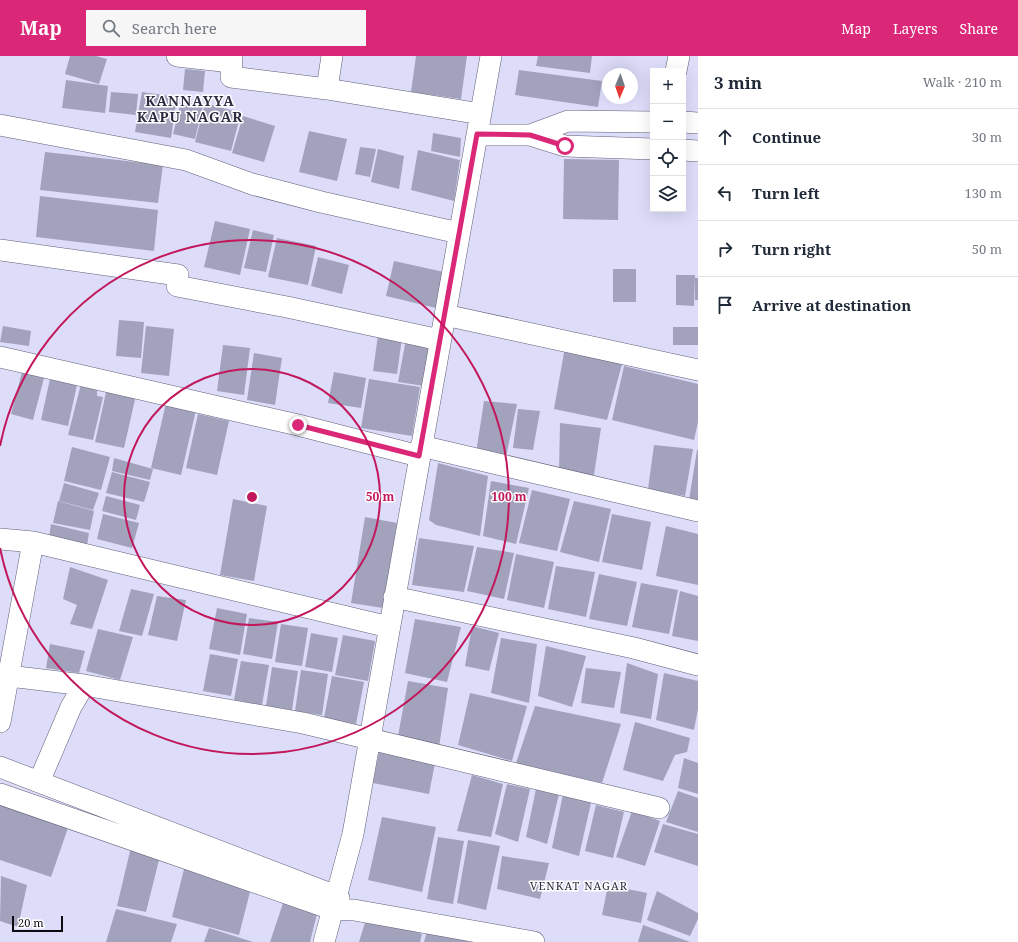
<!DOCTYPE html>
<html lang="en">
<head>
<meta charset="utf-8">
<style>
	body { margin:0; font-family:"Noto Serif",serif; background:#f6f6f7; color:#1f2937 }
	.controls { position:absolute; right:12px; top:12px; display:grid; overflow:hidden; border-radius:0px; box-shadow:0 4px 16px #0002 }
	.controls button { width:36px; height:36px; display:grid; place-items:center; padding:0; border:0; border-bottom:1px solid #e0e1e3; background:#fff; color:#1f2937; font:20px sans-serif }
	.compass { position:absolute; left:602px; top:12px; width:36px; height:36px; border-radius:50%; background:#fff; box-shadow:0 4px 16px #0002; rotate:182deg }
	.scale { position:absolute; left:12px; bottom:10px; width:51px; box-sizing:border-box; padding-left:4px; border:2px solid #0b0b14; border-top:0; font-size:11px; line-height:14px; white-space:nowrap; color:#0b0b14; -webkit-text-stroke:3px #fff; paint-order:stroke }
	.stop { position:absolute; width:12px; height:12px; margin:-9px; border:3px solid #db2777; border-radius:50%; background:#fff }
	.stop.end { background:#db2777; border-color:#fff; box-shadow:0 1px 4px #0008 }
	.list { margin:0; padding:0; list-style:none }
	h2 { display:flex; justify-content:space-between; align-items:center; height:52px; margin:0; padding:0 16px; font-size:17px }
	h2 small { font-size:13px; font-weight:400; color:#747a83 }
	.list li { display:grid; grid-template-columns:26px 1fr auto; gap:12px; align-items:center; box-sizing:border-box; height:56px; padding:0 16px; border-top:1px solid #e0e1e3 }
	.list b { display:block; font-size:15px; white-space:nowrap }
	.list em { font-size:13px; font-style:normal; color:#747a83 }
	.icon { flex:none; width:22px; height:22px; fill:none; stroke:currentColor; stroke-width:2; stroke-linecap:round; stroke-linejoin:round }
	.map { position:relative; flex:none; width:698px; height:886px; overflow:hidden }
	header { display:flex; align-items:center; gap:24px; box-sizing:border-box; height:56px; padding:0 20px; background:#db2777; color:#fff }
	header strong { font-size:19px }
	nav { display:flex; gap:22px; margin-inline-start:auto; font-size:14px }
	.search { width:280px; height:36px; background:#f6f6f7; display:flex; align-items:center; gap:10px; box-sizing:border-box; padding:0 14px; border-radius:0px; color:#747a83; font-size:15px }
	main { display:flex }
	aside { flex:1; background:#fff }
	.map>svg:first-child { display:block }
	.building { fill:#a3a2bd }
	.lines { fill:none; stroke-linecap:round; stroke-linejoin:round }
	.minor-casing { stroke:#5f5e77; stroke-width:22 }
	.minor { stroke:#fff; stroke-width:21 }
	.route { stroke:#db2777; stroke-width:5 }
	.ring { fill:none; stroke:#c2185b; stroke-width:2 }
	.labels { text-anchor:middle; stroke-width:3; stroke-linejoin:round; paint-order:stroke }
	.neighbourhood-label { font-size:11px; letter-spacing:1px; fill:#2c2b41; stroke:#fff }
	.district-label { font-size:14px; font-weight:bold; letter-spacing:1px; fill:#2c2b41; stroke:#fff }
	.centre { fill:#c2185b; stroke:#fff; stroke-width:2 }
	.ring-label { font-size:12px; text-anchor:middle; font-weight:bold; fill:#c2185b; stroke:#fff; stroke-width:3; stroke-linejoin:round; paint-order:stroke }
</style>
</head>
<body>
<header>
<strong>Map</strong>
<div class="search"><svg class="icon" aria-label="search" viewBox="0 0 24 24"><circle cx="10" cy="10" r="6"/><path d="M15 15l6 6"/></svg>Search here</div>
<nav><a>Map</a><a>Layers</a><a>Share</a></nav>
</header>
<main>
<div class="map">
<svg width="698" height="886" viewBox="0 0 698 886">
	<rect width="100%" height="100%" fill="#ddddfa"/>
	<path class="building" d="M70,0H96L107,3L99,28L65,18Z
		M416,0H467L461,43L411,36Z
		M538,0H592L590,17L536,10Z
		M185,13L205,15L203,36L183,34Z
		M519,14L602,25L598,51L515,39Z
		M66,24L108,30L105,57L62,52Z
		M111,36L138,38L136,59L109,56Z
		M142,36L177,41L171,82L135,76Z
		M181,45L203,50L195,83L173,78Z
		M205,47L241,57L231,95L195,86Z
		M243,60L275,70L264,106L232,97Z
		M309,75L347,83L337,125L299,116Z
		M433,77L461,82L460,101L431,95Z
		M360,91L376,93L370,121L355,118Z
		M378,93L404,100L399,133L371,126Z
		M418,94L460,104L454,145L411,134Z
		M45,96L163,109L158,147L40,134Z
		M564,103L619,104L618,164L563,163Z
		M40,140L158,154L154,195L36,181Z
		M215,165L250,173L240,219L204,211Z
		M253,174L274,179L266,216L244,212Z
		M277,182L316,190L308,229L268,221Z
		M318,201L349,209L342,238L311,230Z
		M394,205L444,216L436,252L386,240Z
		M613,213H636V246H613Z
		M676,219H695L694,250L676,249Z
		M695,222H698V244H695Z
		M119,264L144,266L141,302L116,300Z
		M3,270L31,275L29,290L0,286Z
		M146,270L174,273L169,320L141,317Z
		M673,271H698V289H673Z
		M378,279L402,282L397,318L373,315Z
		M406,283L432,287L424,330L398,326Z
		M223,289L250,292L244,339L217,335Z
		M565,291L622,308L607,364L554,353Z
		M254,297L282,302L275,349L247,344Z
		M624,310L698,328V366L694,384L612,364Z
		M22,316L44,322L33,364L11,358Z
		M334,316L366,322L361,352L328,347Z
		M50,323L77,329L68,370L41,364Z
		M369,323L420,331L412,380L361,372Z
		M81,328L97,332V340L103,341L93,384L68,379Z
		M107,332L136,339L124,392L95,386Z
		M484,345L517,348L506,401L476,397Z
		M166,347L196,354L181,419L151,412Z
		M518,353L540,355L533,394L513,392Z
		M198,358L229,365L217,419L186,412Z
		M560,367L601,372L594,419L559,415Z
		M654,389L693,393L685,440L648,433Z
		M72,391L110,401L101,434L64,425Z
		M697,394H698V446L689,444Z
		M114,402L153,413L150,424L112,415Z
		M438,407L488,420L480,480L436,469L429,464Z
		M112,416L150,426L144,446L106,437Z
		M491,425L529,432L516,488L483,480Z
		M64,427L99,437L93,454L59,445Z
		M532,434L570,443L557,495L519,487Z
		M106,440L140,449L136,464L102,455Z
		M233,443L267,450L254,525L220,519Z
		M58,445L94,455L90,474L53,467Z
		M574,445L611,453L599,506L560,496Z
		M103,458L139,467L132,492L97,483Z
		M612,458L651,466L642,514L602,506Z
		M365,461L397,467L383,552L351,547Z
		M51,468L89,477L87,489L49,481Z
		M666,470L698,478V529L656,520Z
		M419,482L474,490L464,536L412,529Z
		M477,491L514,497L504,543L467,535Z
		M516,498L554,506L544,552L507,544Z
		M556,510L595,516L586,561L548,553Z
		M70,511L108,524L92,573L70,568L77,549L63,543Z
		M599,518L637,526L627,570L589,563Z
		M641,527L678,534L669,578L632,571Z
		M131,533L154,538L142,580L119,575Z
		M680,535L698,540V585L672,580Z
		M157,540L186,544L177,585L148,579Z
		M217,552L247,558L240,599L209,593Z
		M249,562L278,566L272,603L243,598Z
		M415,563L461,571L447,626L405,617Z
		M281,568L308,572L302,610L275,606Z
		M472,570L499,577L489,615L465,610Z
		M98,573L133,581L120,624L86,615Z
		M311,577L338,582L332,616L305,611Z
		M343,579L375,585L368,625L335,619Z
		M501,582L537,588L529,647L491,637Z
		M50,588L85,595L79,617L46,612Z
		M546,590L586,600L572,651L538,640Z
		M210,598L238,603L231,640L203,635Z
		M241,605L269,609L262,649L234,644Z
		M627,607L658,618L651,663L620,657Z
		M272,611L298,615L292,654L266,650Z
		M586,612L621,616L614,652L581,647Z
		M301,614L328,618L322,659L295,655Z
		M664,617L698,625V653L694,674L656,664Z
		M332,620L364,626L356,668L324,662Z
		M408,625L448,632L439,691L398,680Z
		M470,637L527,650L512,705L458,689Z
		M535,650L621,668L602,727L516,707Z
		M635,666L690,682L687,696L675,699L663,725L623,714Z
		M379,696L435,707L429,738L373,727Z
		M684,702L698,707V738L678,732Z
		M472,719L503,728L491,781L457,775Z
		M507,728L530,733L518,786L495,778Z
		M536,733L559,738L547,788L526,781Z
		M678,735L698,742V776L666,766Z
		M563,738L591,747L579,800L552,792Z
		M0,744L69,769L51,821L0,804Z
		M596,749L624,756L613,802L585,795Z
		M632,755L660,765L645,810L616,801Z
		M382,761L436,771L422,836L368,824Z
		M663,768L698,778V810L654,796Z
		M438,781L464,785L453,848L427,843Z
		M468,784L500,790L486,854L457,847Z
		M131,791L161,796L146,856L117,850Z
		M502,800L549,807L540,843L497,833Z
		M185,809L252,828L239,879L172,861Z
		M1,820L27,829L18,871L0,865Z
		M608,829L647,837L641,867L602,859Z
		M657,835L698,857V863L690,880L647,864Z
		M283,847L318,854L310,886H270Z
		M116,853L177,868L171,886H106Z
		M367,860L422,878L420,886H359Z
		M643,869L690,886H638Z
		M209,872L253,886H204Z
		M427,875L468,885V886H424Z"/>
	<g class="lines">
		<g class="minor-casing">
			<path id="minor" d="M177,0L231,6
				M232,0L231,21L327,33L481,58
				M676,15L679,0
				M327,33L332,0
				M683,66L698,67
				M0,69L186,104L252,128L321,146L459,177
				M477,79H530L565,90L653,93
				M530,79L568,65L653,66
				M683,94L698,95
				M0,194L178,219L177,230L287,251L440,284
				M445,259L698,314
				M0,301L298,369L419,400
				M421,390L698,455
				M0,483L33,486
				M394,541L634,592L698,609
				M0,619L84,629
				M0,666L33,486L389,571
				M0,711L336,840L339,842
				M39,726L71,651L84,629L303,667L659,752
				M0,738L332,853L354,854L534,886
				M324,886L353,778L491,0"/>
		</g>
		<use href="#minor" class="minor"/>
	</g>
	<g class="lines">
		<path class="route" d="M298,369L419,400L477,78L530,79L565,90"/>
	</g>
	<g class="ring">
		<circle cx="252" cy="441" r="128"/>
		<path d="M0 390A257 257 0 1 1 0 492"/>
	</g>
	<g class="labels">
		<g class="neighbourhood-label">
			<text x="579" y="834">VENKAT NAGAR</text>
		</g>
		<g class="district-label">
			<text x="190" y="50">KANNAYYA<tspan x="190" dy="16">KAPU NAGAR</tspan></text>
		</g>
	</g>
	<circle cx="252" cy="441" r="6" class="centre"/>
	<g class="ring-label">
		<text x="380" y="445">50 m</text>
		<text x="509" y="445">100 m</text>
	</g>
</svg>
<div class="controls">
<button>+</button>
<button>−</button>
<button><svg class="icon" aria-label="locate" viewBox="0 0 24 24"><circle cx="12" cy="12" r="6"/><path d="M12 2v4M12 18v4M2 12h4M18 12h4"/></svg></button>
<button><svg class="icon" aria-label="layers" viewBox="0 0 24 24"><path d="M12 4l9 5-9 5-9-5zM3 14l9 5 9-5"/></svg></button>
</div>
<svg class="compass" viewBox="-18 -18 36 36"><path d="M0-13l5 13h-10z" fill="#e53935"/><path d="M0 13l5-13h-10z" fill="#747a83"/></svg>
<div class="scale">20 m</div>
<div class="stop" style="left:565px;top:90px"></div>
<div class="stop end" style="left:298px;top:369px"></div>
</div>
<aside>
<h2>3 min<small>Walk · 210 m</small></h2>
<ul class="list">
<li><svg class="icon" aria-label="ahead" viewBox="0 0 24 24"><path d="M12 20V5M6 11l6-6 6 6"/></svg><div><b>Continue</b></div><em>30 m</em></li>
<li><svg class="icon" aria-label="left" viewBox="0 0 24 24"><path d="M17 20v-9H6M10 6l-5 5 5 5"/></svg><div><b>Turn left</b></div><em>130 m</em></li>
<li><svg class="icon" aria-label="right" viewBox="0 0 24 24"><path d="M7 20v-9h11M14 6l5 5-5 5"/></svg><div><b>Turn right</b></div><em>50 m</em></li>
<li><svg class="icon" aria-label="arrive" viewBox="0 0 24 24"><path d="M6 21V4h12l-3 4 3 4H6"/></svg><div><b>Arrive at destination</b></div></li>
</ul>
</aside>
</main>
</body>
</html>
